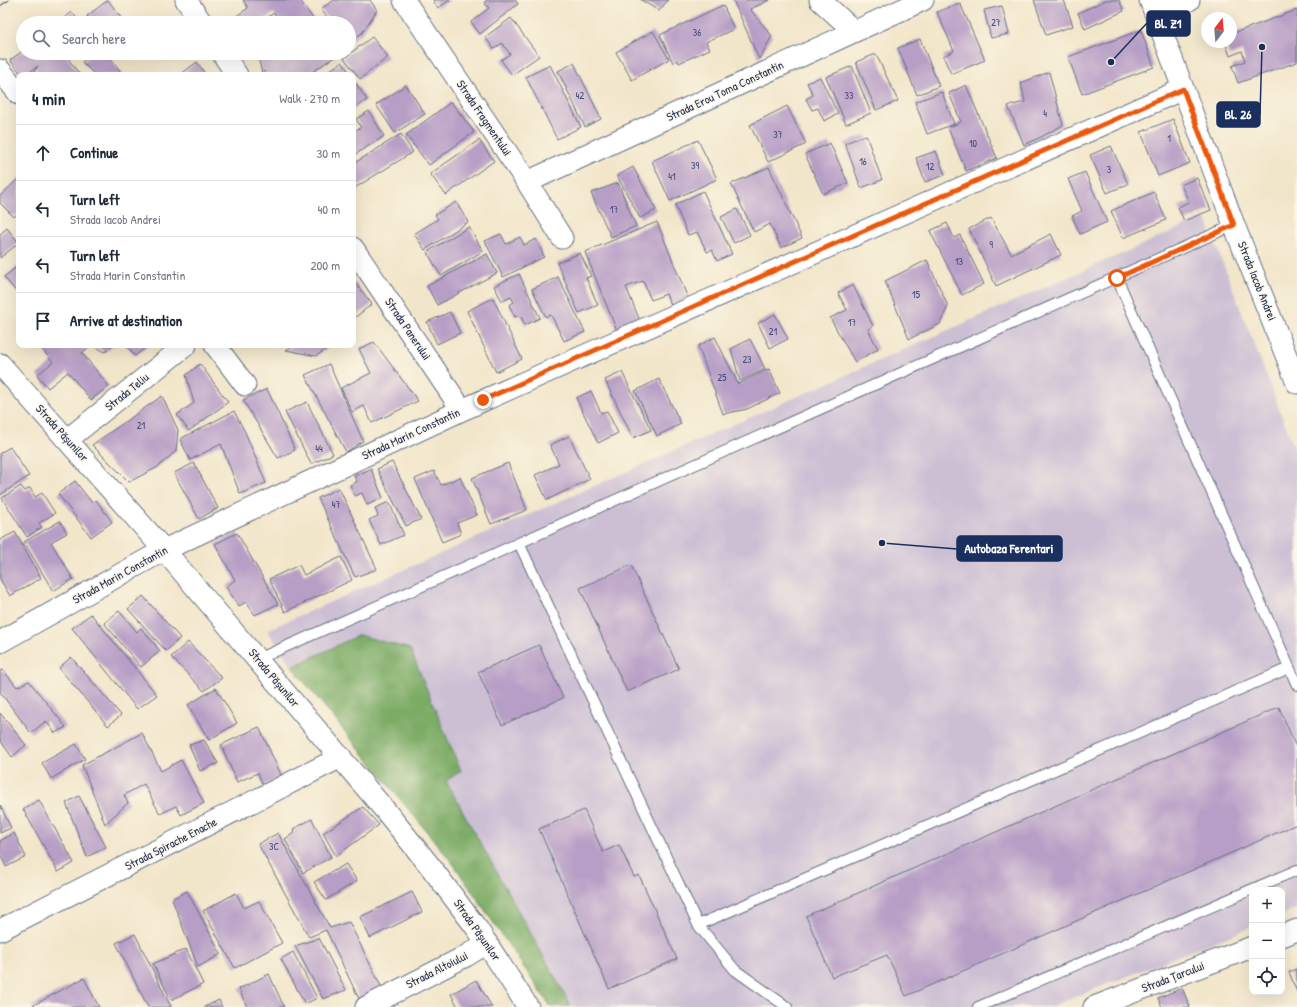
<!DOCTYPE html>
<html lang="en">
<head>
<meta charset="utf-8">
<style>
	body { margin:0; font-family:"Patrick Hand",sans-serif; background:#f2f2f3; color:#1f2937 }
	.controls { position:absolute; right:12px; bottom:12px; display:grid; overflow:hidden; border-radius:8px; box-shadow:0 4px 16px #0002 }
	.controls button { width:36px; height:36px; display:grid; place-items:center; padding:0; border:0; border-bottom:1px solid #e0e1e3; background:#fff; color:#1f2937; font:20px sans-serif }
	.compass { position:absolute; left:1201px; top:12px; width:36px; height:36px; border-radius:50%; background:#fff; box-shadow:0 4px 16px #0002; rotate:16deg }
	.stop { position:absolute; width:12px; height:12px; margin:-9px; border:3px solid #ea580c; border-radius:50%; background:#fff }
	.stop.end { background:#ea580c; border-color:#fff; box-shadow:0 1px 4px #0008 }
	.list { margin:0; padding:0; list-style:none }
	h2 { display:flex; justify-content:space-between; align-items:center; height:52px; margin:0; padding:0 16px; font-size:17px }
	h2 small { font-size:13px; font-weight:400; color:#747a83 }
	.list li { display:grid; grid-template-columns:26px 1fr auto; gap:12px; align-items:center; box-sizing:border-box; height:56px; padding:0 16px; border-top:1px solid #e0e1e3 }
	.list b { display:block; font-size:15px; white-space:nowrap }
	.list p { margin:0; font-size:13px; white-space:nowrap; color:#747a83 }
	.list em { font-size:13px; font-style:normal; color:#747a83 }
	.icon { flex:none; width:22px; height:22px; fill:none; stroke:currentColor; stroke-width:2; stroke-linecap:round; stroke-linejoin:round }
	.map { position:relative; flex:none; width:1297px; height:1007px; overflow:hidden }
	.search { position:absolute; background:#fff; box-shadow:0 4px 16px #0002; left:16px; top:16px; width:340px; height:44px; display:flex; align-items:center; gap:10px; box-sizing:border-box; padding:0 14px; border-radius:22px; color:#747a83; font-size:15px }
	.panel { position:absolute; background:#fff; box-shadow:0 4px 16px #0002; left:16px; top:72px; width:340px; height:276px; border-radius:8px }
	.map>svg:first-child { display:block }
	.industrial { fill:#ccbfd4 }
	.forest { fill:#7bab65; stroke:#4b6d62 }
	.building { fill:#b79ec6 }
	.lines { fill:none; stroke-linecap:round; stroke-linejoin:round }
	.service-casing { stroke:#666f84; stroke-width:12 }
	.minor-casing { stroke:#666f84; stroke-width:23 }
	.service { stroke:#fff; stroke-width:10 }
	.minor { stroke:#fff; stroke-width:21 }
	.tram { stroke:#1b2f5e; stroke-width:1 }
	.route { stroke:#ea580c; stroke-width:5 }
	.labels { text-anchor:middle; stroke-width:3; stroke-linejoin:round; paint-order:stroke }
	.number-label { font-size:10px; fill:#424b78 }
	.street-label { font-size:12px; fill:#1b2f5e; stroke:#fcf5e5 }
	.leader { fill:none; stroke:#1b2f5e; stroke-width:1.5 }
	.callout-dot { fill:#1b2f5e; stroke:#fcf5e5; stroke-width:1.5 }
	.callout { fill:#1b2f5e; stroke:#1b2f5e; stroke-width:1.5 }
	.callout-label { font-size:13px; text-anchor:middle; font-weight:bold; fill:#fff }
</style>
</head>
<body>
<div class="map">
<svg width="1297" height="1007" viewBox="0 0 1297 1007">
	<rect width="100%" height="100%" fill="#fcf5e5"/>
	<filter id="ink" filterUnits="userSpaceOnUse"><feTurbulence type="fractalNoise" baseFrequency=".025" numOctaves="2"/><feDisplacementMap in="SourceGraphic" scale="8" xChannelSelector="R" yChannelSelector="G"/><feConvolveMatrix kernelMatrix="1 2 1 2 8 2 1 2 1" color-interpolation-filters="sRGB"/></filter>
	<filter id="wash" filterUnits="userSpaceOnUse"><feTurbulence type="fractalNoise" baseFrequency=".012" numOctaves="4" result="noise"/><feDisplacementMap in="SourceGraphic" scale="16" xChannelSelector="R" yChannelSelector="G"/><feGaussianBlur stdDeviation="0.9" result="paint"/><feColorMatrix in="noise" values="0 0 0 0 0 0 0 0 0 0 0 0 0 0 0 0 0 1.4 0 .05"/><feComposite in="paint" operator="in"/></filter>
	<g filter="url(#wash)">
		<rect width="100%" height="100%" fill="#f2e6ca"/>
		<path class="industrial" d="M1205,217L1297,455V909L1282,915V890H1252V927L1049,1007H551L454,865L292,667L267,630Z"/>
		<path class="forest" d="M359,635L410,649L461,771L446,781L571,1006L551,1007L454,865L292,667Z"/>
		<g id="blocks">
			<path class="building" d="M108,0L125,23H92L87,16Z
				M243,0H300L316,23H280L274,13L259,23H229L228,22L248,8Z
				M334,0H370L377,10L362,33L349,42V23H331L321,9Z
				M433,0H450L438,8Z
				M487,0H515L518,4L480,34L471,22L489,8L484,3Z
				M641,0H668L659,11Z
				M733,0H770L750,9L772,36L759,59Z
				M1034,0H1064L1073,26L1046,35Z
				M1106,0H1119L1124,11L1085,29L1078,13Z
				M960,3L985,60L951,74L943,56L954,51L937,12Z
				M723,5L734,29L706,42L710,49L679,63L677,60L673,63L660,35Z
				M1002,6L1009,34L991,38L984,10Z
				M1297,10V62L1238,83L1232,66L1245,61L1242,51L1230,56L1225,42H1231V34Z
				M72,12L80,23H58Z
				M511,18L539,56L512,75L501,60L510,54L502,43L494,49L485,37Z
				M1141,30L1154,67L1082,94L1068,57Z
				M653,31L669,59L632,80L616,52Z
				M372,37L388,57L360,79L344,58Z
				M920,39L939,86L917,95L898,48Z
				M23,51V53H64L80,75H32L38,66L26,75H22L10,60Z
				M93,53H107L123,75H95L82,62Z
				M257,53H340L308,75H267L264,71L262,73Z
				M876,54L898,101L876,110L856,62Z
				M197,62L206,75H180Z
				M342,62L351,75H323Z
				M574,63L601,119L585,127L558,71Z
				M550,65L581,127L557,139L526,77Z
				M852,66L871,113L846,124L826,77Z
				M1049,72L1063,125L1041,137L1024,145L1008,106L1025,102L1021,83Z
				M820,77L838,114L824,121L818,108L812,110L806,99L813,95L807,83Z
				M355,82L367,100L353,109V84Z
				M406,85L425,114L395,133L376,105Z
				M966,85L997,158L966,171L948,128L961,122L949,93Z
				M942,92L954,124L927,134L915,102Z
				M451,102L474,132L429,165L406,135Z
				M787,106L806,144L768,162L750,125Z
				M369,111L384,136L353,156V132L361,127L356,119Z
				M1173,119L1190,163L1158,176L1141,132Z
				M401,134L413,152L353,189V164Z
				M866,135L882,180L861,188L845,143Z
				M479,140L494,161L446,195L430,174Z
				M698,140L717,179L670,201L652,161Z
				M830,143L848,183L823,194L805,154Z
				M1111,146L1128,184L1107,193L1090,155Z
				M936,151L945,175L925,182L916,158Z
				M633,167L656,210L640,218L617,176Z
				M769,167L802,238L781,248L770,224L754,232L731,184Z
				M1085,172L1107,222L1080,234L1072,216L1082,211L1068,179Z
				M19,178V212L14,217L0,203V196Z
				M1197,178L1211,210L1184,221L1178,207L1189,202L1181,185Z
				M618,183L636,226L611,237L591,193Z
				M703,191L732,254L717,261L712,250L707,252L697,232L688,235L675,205Z
				M1154,192L1166,220L1123,238L1111,211Z
				M456,202L468,222L425,250L414,234L438,219L435,215Z
				M737,209L750,235L734,243L721,217Z
				M991,218L1011,254L1051,234L1061,255L996,286L969,229Z
				M657,222L689,301L672,308L666,294L651,300L643,281L626,287L640,321L617,331L585,252Z
				M947,223L954,238L960,235L984,284L962,295L930,231Z
				M469,227L483,251L441,276L427,252Z
				M7,228L19,243L0,258V234Z
				M501,234L506,244L520,237L524,245L536,239L544,257L503,277L485,241Z
				M580,253L591,276L586,278L598,305L579,313L557,263Z
				M487,254L497,273L437,305L427,286Z
				M927,260L948,306L940,324L909,339L885,281Z
				M19,265V295L4,277Z
				M519,274L540,318L525,325L520,315L515,317L509,305L514,302L511,297L502,301L494,286Z
				M558,277L585,332L564,341L551,315L546,317L532,289Z
				M353,280L372,304L353,319Z
				M853,285L873,326L868,329L878,349L855,362L830,318L847,310L838,293Z
				M493,298L522,359L496,372L467,311Z
				M450,312L460,333L437,344L427,322Z
				M775,314L788,339L770,348L758,323Z
				M715,337L738,384L769,369L780,393L747,409L723,414L698,346Z
				M750,339L765,369L740,381L731,349Z
				M374,342L418,401L372,423L364,406L352,412L341,388L371,373L359,349Z
				M48,345H92L82,353L109,386L91,400L68,372L48,388L37,375L53,362L42,349Z
				M93,345H114L105,352Z
				M126,345H149L135,356Z
				M294,345H333L316,356L286,350Z
				M200,364L228,402L189,431L177,415L194,403L186,375Z
				M329,364L363,441L346,452L305,375Z
				M622,372L651,430L633,438L605,380Z
				M659,379L681,424L657,436L635,391Z
				M267,389L295,450L278,458L243,400Z
				M591,391L601,413L607,411L618,433L598,443L576,398Z
				M162,396L178,430L176,451L158,467L129,482L92,445Z
				M307,402L333,454L311,464L285,412Z
				M234,411L245,432L266,483L240,494L221,444L190,460L180,439Z
				M569,436L590,479L547,500L535,475L559,464L550,445Z
				M10,447L29,476L0,495V453Z
				M392,462L421,519L406,526L377,469Z
				M194,463L218,508L199,519L174,473Z
				M508,463L527,510L491,524L472,478Z
				M371,469L383,498L367,505L362,493L355,496L350,485L357,482L354,476Z
				M434,471L441,485L460,477L477,515L457,523L461,534L442,542L415,479Z
				M75,481L92,503L96,500L112,522L91,537L58,494Z
				M21,486L25,491L30,488L35,497L42,493L55,513L39,523L42,527L27,537L2,498Z
				M339,488L377,569L355,577L318,498Z
				M389,502L404,535L381,545L369,520L378,516L375,508Z
				M60,521L67,533L51,542L73,579L53,591L24,542Z
				M15,532L41,578L10,596L0,579V540Z
				M237,533L278,604L255,615L246,602L239,606L226,587L235,580L215,544Z
				M341,557L352,580L285,612L269,579L299,565L304,575Z
				M631,565L679,669L627,692L580,588Z
				M143,596L180,638L166,651L128,609Z
				M119,611L137,632L141,628L160,651L141,667L104,623Z
				M91,614L157,695L137,709L72,628Z
				M188,642L222,678L204,691L171,657Z
				M539,645L563,698L502,725L478,672Z
				M71,657L121,715L108,726L59,668Z
				M3,670L17,687L29,681L66,727L55,733L46,721L31,733L0,692V671Z
				M216,688L237,723L209,740L188,705Z
				M1279,707L1297,749V824L906,996L887,955L832,977L806,916Z
				M0,713L26,745L12,757L0,740Z
				M259,727L282,777L263,786L258,773L237,782L221,745Z
				M142,733L161,771L181,760L204,803L181,815L176,806L160,814L144,784L124,795L128,803L105,824L82,765Z
				M204,740L218,763L200,771L189,745Z
				M76,744L85,759L51,779L42,763Z
				M79,796L106,847L87,857L66,803Z
				M39,800L74,863L58,872L23,809Z
				M0,805L11,828L0,833Z
				M363,807L379,825L336,856L323,833Z
				M584,810L603,852L619,845L634,877L639,875L677,959L609,989L539,829Z
				M312,819L331,857L303,873L285,839L294,833L293,829Z
				M14,833L26,857L6,867L0,854V841Z
				M278,833L330,928L349,922L384,992L361,1003L326,930L309,937L258,844Z
				M346,864L357,881L326,900L314,882Z
				M187,891L221,954L198,967L172,899Z
				M412,892L422,912L370,938L360,917Z
				M236,893L244,908L259,901L282,943L235,968L203,911Z
				M135,934L171,1007H148L116,943Z
				M319,938L346,990L323,999L295,946Z
				M186,949L203,984L171,1000L153,964Z
				M293,952L317,998L305,1004L281,959Z
				M1297,969V992L1289,972Z
				M269,974L284,1007H247L239,989Z
				M84,978L99,1007H30Z
				M476,980L492,1007H458L451,994Z
				M1182,988L1190,1007H1162L1158,998Z
				M219,1000L222,1007H204Z"/>
		</g>
	</g>
	<g filter="url(#ink)">
		<use href="#blocks" fill-opacity="0" stroke="#666f84" stroke-width="1"/>
		<g class="lines">
			<g class="service-casing">
				<path id="service" d="M1117,278L1297,685
					M519,543L698,925L735,970L787,1007
					M258,659L1234,225
					M698,925L1289,668
					M978,1007L1297,870"/>
			</g>
			<g class="minor-casing">
				<path id="minor" d="M186,0L202,23
					M404,0L527,182L562,238
					M820,0L854,31
					M1150,0L1234,225L1297,383
					M1155,12L1189,0
					M222,53L237,75
					M0,70L19,94
					M527,182L923,0
					M353,248L462,410
					M215,345L245,385
					M0,364L164,550L384,809L430,866L478,930L528,1007
					M68,439L186,345
					M0,642L164,550L462,410L1183,89
					M0,930L341,757
					M1282,936L1297,930
					M366,1007L466,956L487,943
					M1094,1007L1252,947"/>
			</g>
			<use href="#service" class="service"/>
			<use href="#minor" class="minor"/>
			<path class="tram" d="M0,6L9,0"/>
		</g>
	</g>
	<g class="lines" filter="url(#ink)">
		<path class="route" d="M483,400L1183,89L1234,225L1117,278"/>
	</g>
	<g class="labels">
		<g class="number-label">
			<text x="996" y="26">27</text>
			<text x="697" y="36">36</text>
			<text x="580" y="99">42</text>
			<text x="849" y="99">33</text>
			<text x="1045" y="117">4</text>
			<text x="778" y="138">37</text>
			<text x="1169" y="142">1</text>
			<text x="973" y="147">10</text>
			<text x="863" y="165">16</text>
			<text x="695" y="169">39</text>
			<text x="930" y="170">12</text>
			<text x="1109" y="173">3</text>
			<text x="672" y="180">41</text>
			<text x="614" y="213">17</text>
			<text x="991" y="248">9</text>
			<text x="959" y="265">13</text>
			<text x="916" y="298">15</text>
			<text x="852" y="326">17</text>
			<text x="773" y="335">21</text>
			<text x="747" y="363">23</text>
			<text x="722" y="381">25</text>
			<text x="141" y="429">21</text>
			<text x="319" y="452">44</text>
			<text x="336" y="508">47</text>
			<text x="274" y="850">3C</text>
		</g>
		<g class="street-label">
			<text transform="translate(725 91) rotate(-25)" y="4">Strada Erou Toma Constantin</text>
			<text transform="translate(484 118) rotate(56)" y="4">Strada Fragmentului</text>
			<text transform="translate(1257 281) rotate(68)" y="4">Strada Iacob Andrei</text>
			<text transform="translate(408 329) rotate(56)" y="4">Strada Panerului</text>
			<text transform="translate(127 392) rotate(-39)" y="4">Strada Teliu</text>
			<text transform="translate(62 433) rotate(48)" y="4">Strada Pășunilor</text>
			<text transform="translate(411 434) rotate(-25)" y="4">Strada Marin Constantin</text>
			<text transform="translate(120 575) rotate(-29)" y="4">Strada Marin Constantin</text>
			<text transform="translate(274 678) rotate(50)" y="4">Strada Pășunilor</text>
			<text transform="translate(171 844) rotate(-27)" y="4">Strada Spirache Enache</text>
			<text transform="translate(477 930) rotate(55)" y="4">Strada Pășunilor</text>
			<text transform="translate(437 970) rotate(-27)" y="4">Strada Altoiului</text>
			<text transform="translate(1173 977) rotate(-21)" y="4">Strada Țarcului</text>
		</g>
	</g>
	<path class="leader" d="M1111 62L1147 23M1262 47L1260 114M882 543L957 549"/>
	<g class="callout-dot">
		<circle cx="1111" cy="62" r="4"/>
		<circle cx="1262" cy="47" r="4"/>
		<circle cx="882" cy="543" r="4"/>
	</g>
	<g class="callout">
		<rect x="1147" y="11" width="43" height="25" rx="4"/>
		<rect x="1217" y="102" width="43" height="25" rx="4"/>
		<rect x="957" y="536" width="105" height="25" rx="4"/>
	</g>
	<g class="callout-label">
		<text x="1168" y="28">Bl. Z1</text>
		<text x="1238" y="119">Bl. 26</text>
		<text x="1009" y="553">Autobaza Ferentari</text>
	</g>
</svg>
<div class="controls">
<button>+</button>
<button>−</button>
<button><svg class="icon" aria-label="locate" viewBox="0 0 24 24"><circle cx="12" cy="12" r="6"/><path d="M12 2v4M12 18v4M2 12h4M18 12h4"/></svg></button>
</div>
<svg class="compass" viewBox="-18 -18 36 36"><path d="M0-13l5 13h-10z" fill="#e53935"/><path d="M0 13l5-13h-10z" fill="#747a83"/></svg>
<div class="stop" style="left:1117px;top:278px"></div>
<div class="stop end" style="left:483px;top:400px"></div>
<div class="search"><svg class="icon" aria-label="search" viewBox="0 0 24 24"><circle cx="10" cy="10" r="6"/><path d="M15 15l6 6"/></svg>Search here</div>
<section class="panel">
<h2>4 min<small>Walk · 270 m</small></h2>
<ul class="list">
<li><svg class="icon" aria-label="ahead" viewBox="0 0 24 24"><path d="M12 20V5M6 11l6-6 6 6"/></svg><div><b>Continue</b></div><em>30 m</em></li>
<li><svg class="icon" aria-label="left" viewBox="0 0 24 24"><path d="M17 20v-9H6M10 6l-5 5 5 5"/></svg><div><b>Turn left</b><p>Strada Iacob Andrei</p></div><em>40 m</em></li>
<li><svg class="icon" aria-label="left" viewBox="0 0 24 24"><path d="M17 20v-9H6M10 6l-5 5 5 5"/></svg><div><b>Turn left</b><p>Strada Marin Constantin</p></div><em>200 m</em></li>
<li><svg class="icon" aria-label="arrive" viewBox="0 0 24 24"><path d="M6 21V4h12l-3 4 3 4H6"/></svg><div><b>Arrive at destination</b></div></li>
</ul>
</section>
</div>
</body>
</html>
